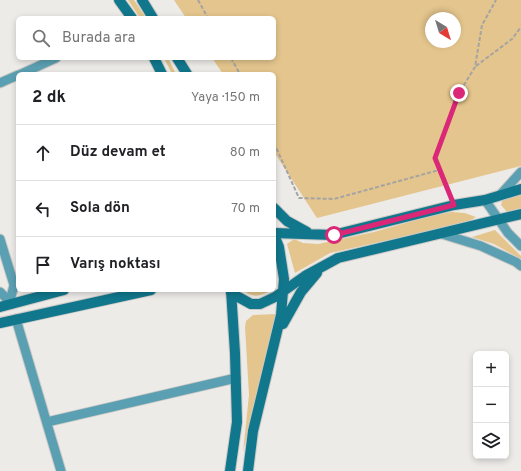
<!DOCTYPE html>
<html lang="tr">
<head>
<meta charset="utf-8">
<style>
	body { margin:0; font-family:Overpass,sans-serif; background:#f2f2f2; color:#202124 }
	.controls { position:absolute; right:12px; bottom:12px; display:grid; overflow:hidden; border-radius:6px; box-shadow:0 2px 6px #0003 }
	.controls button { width:36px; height:36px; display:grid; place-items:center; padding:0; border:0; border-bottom:1px solid #e0e0e0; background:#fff; color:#202124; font:20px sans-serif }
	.compass { position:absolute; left:425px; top:12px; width:36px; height:36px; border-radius:50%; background:#fff; box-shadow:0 2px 6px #0003; rotate:142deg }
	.stop { position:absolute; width:12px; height:12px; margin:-9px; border:3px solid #db2777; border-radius:50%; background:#fff }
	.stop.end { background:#db2777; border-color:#fff; box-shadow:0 1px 4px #0008 }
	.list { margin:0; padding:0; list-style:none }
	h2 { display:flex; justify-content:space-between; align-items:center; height:52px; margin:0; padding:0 16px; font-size:17px }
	h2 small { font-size:13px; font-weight:400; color:#757577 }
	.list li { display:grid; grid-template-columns:26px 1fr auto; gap:12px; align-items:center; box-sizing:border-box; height:56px; padding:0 16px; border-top:1px solid #e0e0e0 }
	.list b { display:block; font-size:15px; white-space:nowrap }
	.list em { font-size:13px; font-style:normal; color:#757577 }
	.icon { flex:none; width:22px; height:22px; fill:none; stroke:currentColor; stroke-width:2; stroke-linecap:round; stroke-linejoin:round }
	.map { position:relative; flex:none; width:521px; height:471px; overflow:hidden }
	.search { position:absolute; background:#fff; box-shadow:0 2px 6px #0003; left:16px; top:16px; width:260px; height:44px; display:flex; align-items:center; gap:10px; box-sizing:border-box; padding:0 14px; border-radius:6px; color:#757577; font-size:15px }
	.panel { position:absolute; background:#fff; box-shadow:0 2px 6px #0003; left:16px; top:72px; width:260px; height:220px; border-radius:6px }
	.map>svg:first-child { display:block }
	.green { fill:#e4c58d; fill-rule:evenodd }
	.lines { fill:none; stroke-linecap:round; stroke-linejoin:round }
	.street-casing { stroke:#cbc9c6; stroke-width:11 }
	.secondary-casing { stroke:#cbc9c6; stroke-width:12 }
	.path { stroke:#a6a4a2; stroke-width:2; stroke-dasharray:4 2; stroke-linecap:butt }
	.street { stroke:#5ba0b2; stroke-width:9 }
	.secondary { stroke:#11778c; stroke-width:10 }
	.route { stroke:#db2777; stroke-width:5 }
</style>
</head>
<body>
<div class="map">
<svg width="521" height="471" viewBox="0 0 521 471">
	<rect width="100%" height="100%" fill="#edebe8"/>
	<path class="green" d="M128,0H134L146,18H140Z
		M174,0H521V166L317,218L274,152V74H223L212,58H274V18H186ZM431,18H455V42H431Z
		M164,58H168L176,74H172Z
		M521,194V208L507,212L501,205L503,198Z
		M452,212L465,213L476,217L466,223L330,253L295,273L287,244L294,239L303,243L318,244L374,232L434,215Z
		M495,230L521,256V259L494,244L472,237Z
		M243,290H272C262,296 252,299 243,290Z
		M276,314L243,452L249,395L245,327L246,321L253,315Z"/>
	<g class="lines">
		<g class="street-casing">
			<path id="street" d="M21,74L56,58
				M0,83L18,75
				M501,194L521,172
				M485,200L508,233L521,246
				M442,234L481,246L516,262L521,266
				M0,239L14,285L10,301
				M0,292L12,304
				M16,319L61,471
				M47,422L236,378"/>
		</g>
		<g class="secondary-casing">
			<path id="secondary" d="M119,0L132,18
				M142,0L153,18
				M154,58L162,74
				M177,58L187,74
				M274,208L287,221L307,232
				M274,233L333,235L454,205L485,200L521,189
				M231,293L251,304H260L275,297L305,276L338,258L521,214
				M0,307L64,290
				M0,323L151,290
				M283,324L301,292L317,273
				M230,471L237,422L235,353L231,290
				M248,471L253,431L281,315L284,279L279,247L274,235"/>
		</g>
		<path class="path" d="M198,0L208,18
			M231,58L240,74
			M476,66L512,39L521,27
			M274,143L299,198L334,199L439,170
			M450,197L435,158L459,93L475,67L482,25L496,0"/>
		<use href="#street" class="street"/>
		<use href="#secondary" class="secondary"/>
	</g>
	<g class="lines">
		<path class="route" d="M334,235L454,205L435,158L459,93"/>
	</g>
</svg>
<div class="controls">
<button>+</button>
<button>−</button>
<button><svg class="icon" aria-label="layers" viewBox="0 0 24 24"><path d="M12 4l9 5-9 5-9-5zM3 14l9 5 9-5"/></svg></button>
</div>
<svg class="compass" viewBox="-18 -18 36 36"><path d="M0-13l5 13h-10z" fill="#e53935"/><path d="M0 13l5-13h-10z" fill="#757577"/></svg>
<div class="stop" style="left:334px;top:235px"></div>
<div class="stop end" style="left:459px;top:93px"></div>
<div class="search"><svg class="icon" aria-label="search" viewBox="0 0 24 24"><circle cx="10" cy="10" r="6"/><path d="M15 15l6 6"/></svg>Burada ara</div>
<section class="panel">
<h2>2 dk<small>Yaya · 150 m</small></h2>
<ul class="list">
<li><svg class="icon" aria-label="ahead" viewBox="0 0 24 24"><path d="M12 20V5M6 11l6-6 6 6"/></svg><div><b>Düz devam et</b></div><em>80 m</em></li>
<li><svg class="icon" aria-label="left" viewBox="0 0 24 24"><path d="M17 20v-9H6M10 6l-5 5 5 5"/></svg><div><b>Sola dön</b></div><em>70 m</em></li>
<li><svg class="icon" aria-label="arrive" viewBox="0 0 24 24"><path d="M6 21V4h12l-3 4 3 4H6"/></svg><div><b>Varış noktası</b></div></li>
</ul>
</section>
</div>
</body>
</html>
